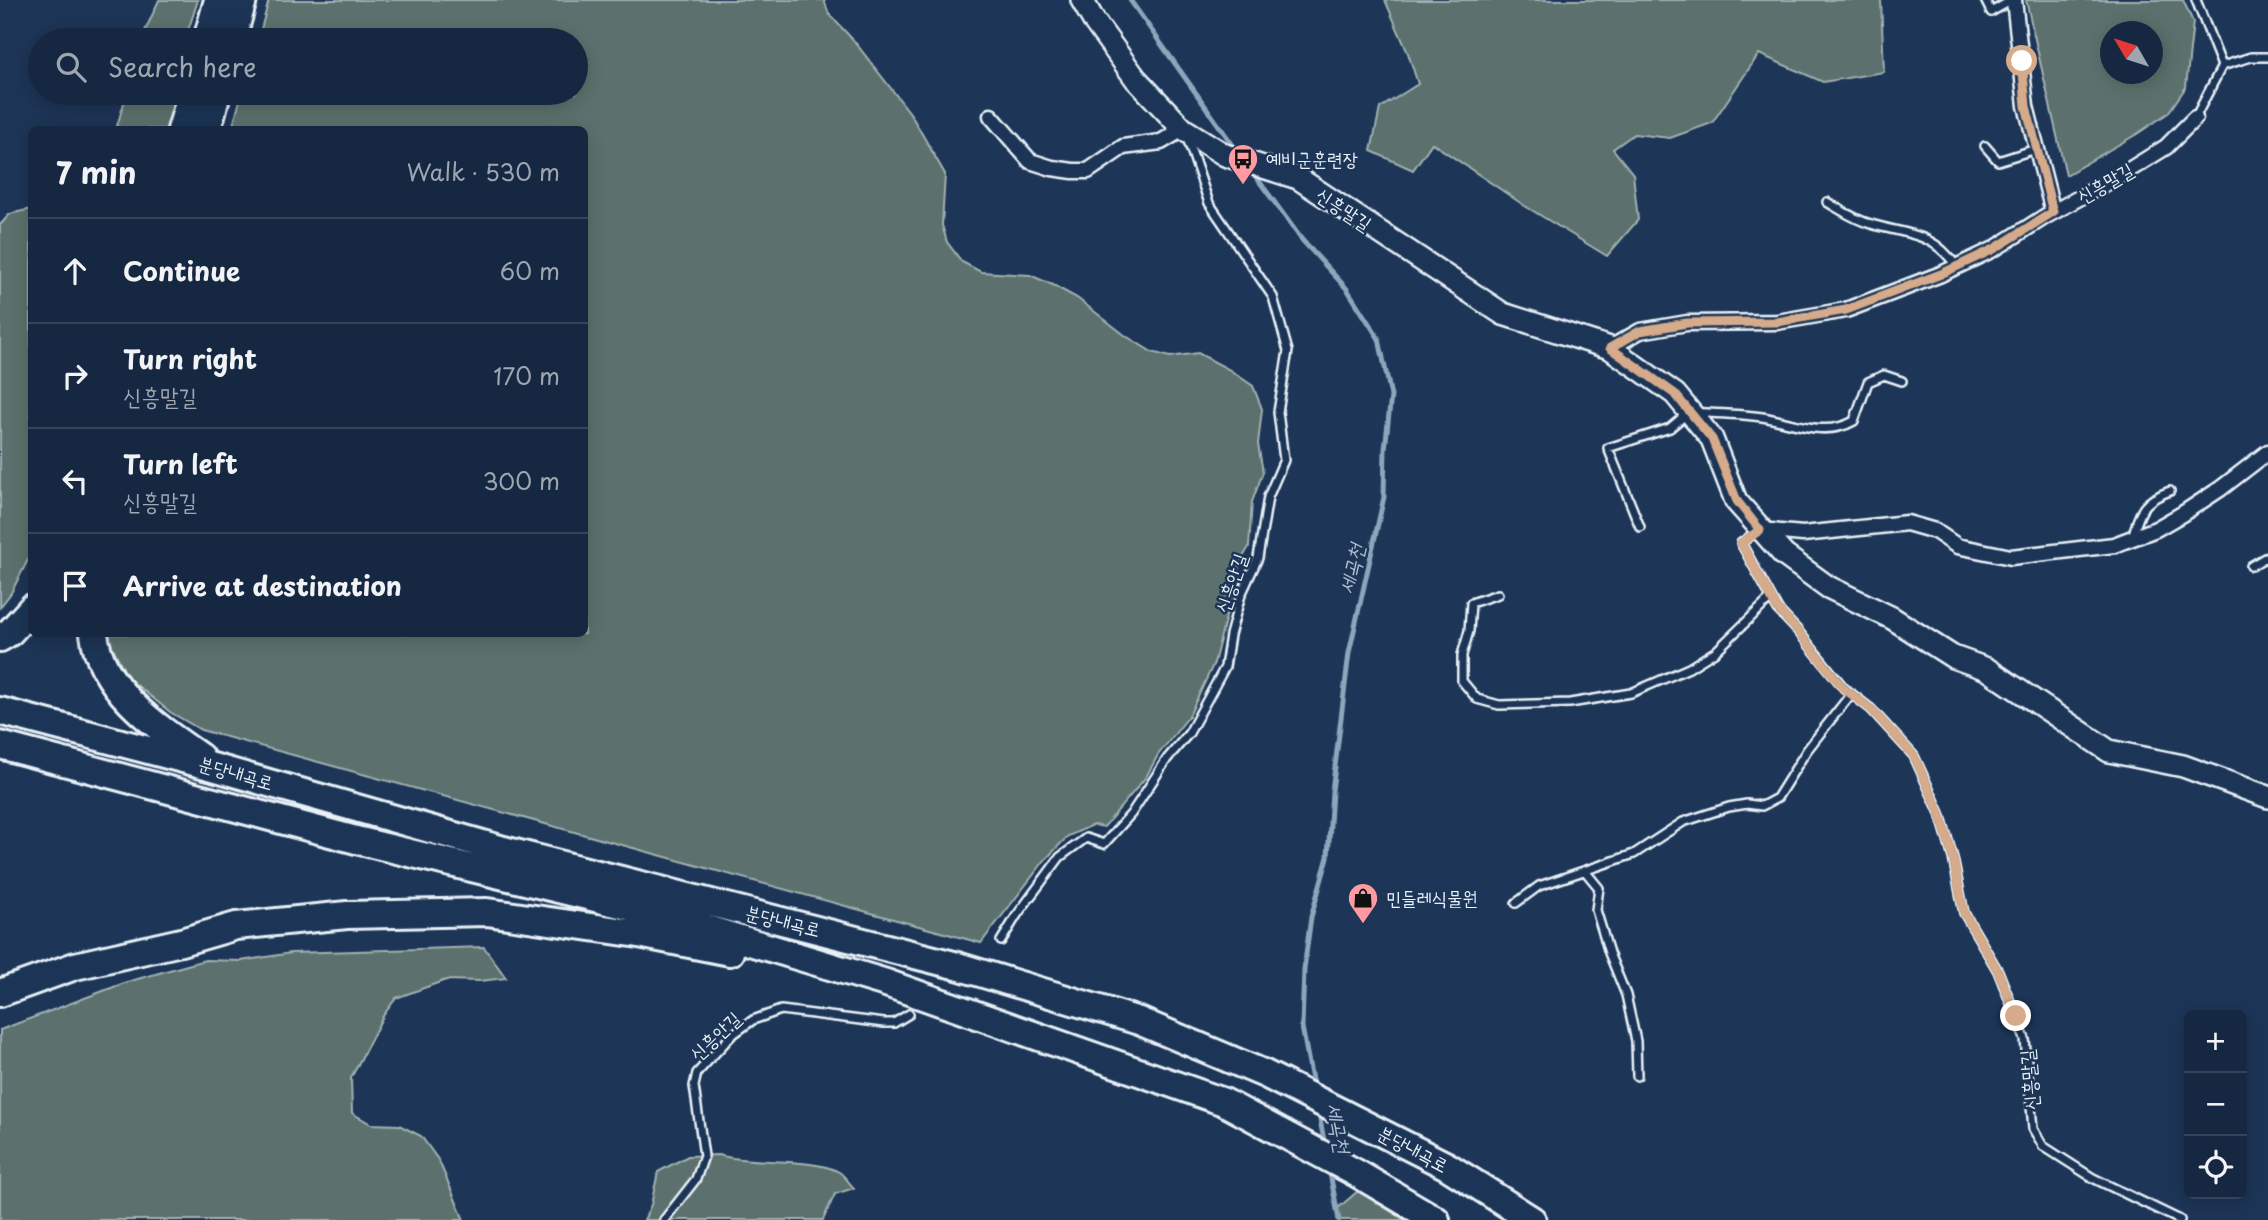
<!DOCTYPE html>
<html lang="en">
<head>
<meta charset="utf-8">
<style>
	body { margin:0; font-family:"Playpen Sans","Poor Story",sans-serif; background:#1f3048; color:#f1f3f6 }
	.controls { position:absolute; right:21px; bottom:21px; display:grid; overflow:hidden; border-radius:10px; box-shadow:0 4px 18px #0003 }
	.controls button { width:63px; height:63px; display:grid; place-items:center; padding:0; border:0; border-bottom:2px solid #35445a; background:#162841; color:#f1f3f6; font:35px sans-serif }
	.compass { position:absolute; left:2100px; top:21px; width:63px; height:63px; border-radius:50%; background:#162841; box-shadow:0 4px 18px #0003; rotate:309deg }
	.stop { position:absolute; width:21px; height:21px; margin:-16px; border:5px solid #d6ab8b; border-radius:50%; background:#fff }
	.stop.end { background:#d6ab8b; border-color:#fff; box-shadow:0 2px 7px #0008 }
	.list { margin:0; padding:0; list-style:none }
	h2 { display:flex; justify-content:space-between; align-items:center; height:91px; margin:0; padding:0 28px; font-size:30px }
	h2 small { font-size:23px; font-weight:400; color:#9ea6b1 }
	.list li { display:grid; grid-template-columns:46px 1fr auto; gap:21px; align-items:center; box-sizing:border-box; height:105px; padding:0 28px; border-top:2px solid #35445a }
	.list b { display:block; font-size:26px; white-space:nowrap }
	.list p { margin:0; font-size:23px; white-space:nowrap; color:#9ea6b1 }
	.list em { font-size:23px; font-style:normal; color:#9ea6b1 }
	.icon { flex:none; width:38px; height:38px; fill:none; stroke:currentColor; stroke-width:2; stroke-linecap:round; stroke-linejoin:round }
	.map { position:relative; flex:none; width:2268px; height:1220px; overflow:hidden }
	.search { position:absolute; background:#162841; box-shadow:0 4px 18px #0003; left:28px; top:28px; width:560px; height:77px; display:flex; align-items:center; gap:18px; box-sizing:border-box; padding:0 24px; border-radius:38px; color:#9ea6b1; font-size:26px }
	.panel { position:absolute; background:#162841; box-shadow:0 4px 18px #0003; left:28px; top:126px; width:560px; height:511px; border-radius:10px }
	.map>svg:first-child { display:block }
	.green { fill:#5b716d; stroke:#a2b1b2; stroke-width:2; fill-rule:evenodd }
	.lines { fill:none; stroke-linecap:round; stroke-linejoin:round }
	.stream { stroke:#8da6bc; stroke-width:5 }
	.lane-casing { stroke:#e8f1f8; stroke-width:12 }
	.street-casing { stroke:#e8f1f8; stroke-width:19 }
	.secondary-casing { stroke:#e8f1f8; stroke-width:26 }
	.highway-casing { stroke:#e8f1f8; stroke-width:32 }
	.lane { stroke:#1d3557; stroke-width:7 }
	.street { stroke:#1d3557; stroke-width:14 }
	.secondary { stroke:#1d3557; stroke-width:21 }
	.highway { stroke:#1d3557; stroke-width:26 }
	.route { stroke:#d6ab8b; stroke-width:9 }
	.labels { text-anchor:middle; stroke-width:5; stroke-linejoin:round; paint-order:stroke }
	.poi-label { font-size:19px; fill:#e8f1f8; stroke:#1d3557; text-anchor:start }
	.street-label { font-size:19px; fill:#e8f1f8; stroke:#1d3557 }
	.water-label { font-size:21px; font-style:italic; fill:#acbfd0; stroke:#1d3557 }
</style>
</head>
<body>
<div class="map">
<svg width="2268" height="1220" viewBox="0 0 2268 1220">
	<rect width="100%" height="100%" fill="#1d3557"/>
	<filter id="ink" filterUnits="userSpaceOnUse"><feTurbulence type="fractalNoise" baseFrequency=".0143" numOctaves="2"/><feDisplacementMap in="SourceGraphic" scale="14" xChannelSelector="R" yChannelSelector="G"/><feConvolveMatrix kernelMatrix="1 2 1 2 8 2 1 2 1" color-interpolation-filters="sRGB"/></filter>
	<g filter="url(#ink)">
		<path class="green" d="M159,0H198L185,40H141Z
			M269,0H824L829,14L854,41L910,113L945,174L942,225L947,242L962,262L981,272L1030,275L1053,285L1077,298L1126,336L1152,352L1170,357L1198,353L1230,370L1253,386L1262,409L1258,444L1263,472L1252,502L1249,547L1240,562L1214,663L1189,716L1158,755L1146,777L1104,827L1093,825L1068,836L1045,860L981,943L201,730L170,712L128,678L106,634H584V130L232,129L242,93H576V40H258Z
			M1385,0H1881L1884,72L1823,82L1759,54L1712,123L1670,138L1634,134L1613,149L1633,174L1638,220L1607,256L1525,206L1432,143L1413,170L1371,151L1380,108L1418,84L1408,53Z
			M2026,0H2183L2193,22L2186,87L2168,113L2137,134L2066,175ZM2110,32H2152V74H2110Z
			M127,93H177L166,129H116Z
			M31,209V554L11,593L0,607V225L10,214Z
			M484,947L506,978L480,981L446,980L396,998L383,1016L351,1078L352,1113L371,1124L399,1125L421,1136L439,1161L464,1220H0V1030L127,982L205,960L241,961L291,953Z
			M718,1155C751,1165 814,1157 839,1172C844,1175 849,1183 854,1188L835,1194L823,1220H644L651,1205L658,1172L688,1156Z
			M1358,1191L1405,1220H1337V1209Z"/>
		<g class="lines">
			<path class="stream" d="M1130,0L1237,151
				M1251,170L1302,240L1347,289L1379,339L1391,396L1385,449L1384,497L1349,653L1332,791L1328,857L1311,917L1304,969L1302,1027L1314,1090
				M1318,1110L1325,1145
				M1329,1168L1339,1220"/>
			<g class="lane-casing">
				<path id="lane" d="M1985,0L1991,12L2012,0
					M2196,0L2222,66
					M2195,118L2222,66L2251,57H2268
					M1985,146L1998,161L2036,149
					M1827,202C1841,210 1855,220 1871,224C1907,235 1932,231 1956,266
					M1640,527L1608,448L1670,428L1689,412C1713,414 1738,413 1762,417C1794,422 1824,438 1854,421L1868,382L1884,375L1902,381
					M1759,530L1741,543L1778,610L1798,631L1844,688L1871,709L1914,756L1940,813L1953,858L1964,913L1998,971L2025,1039L2033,1129L2043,1146L2093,1178L2180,1220
					M2132,538C2140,511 2142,501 2170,491
					M2251,566L2268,556
					M1498,594L1471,603L1469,631L1462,655V681L1477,699L1499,705L1570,703L1631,693L1689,668L1716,651L1771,598
					M1585,871L1599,888L1596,910L1609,953L1626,995L1636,1041L1637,1076
					M1516,903L1539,886L1634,854L1683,822L1729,807L1747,804L1762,806L1777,798L1807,750L1851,694
					M1001,941L1017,915L1060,857L1086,838L1104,844L1131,814L1167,759L1189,733L1225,667L1230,635L1241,595L1258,558L1268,497L1284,460L1278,412L1288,351L1273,297L1209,203L1187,138
					M664,1220L696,1179L704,1156L694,1086L697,1073L732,1035L753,1020L781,1010L884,1023H894L909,1014"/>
			</g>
			<g class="street-casing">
				<path id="street" d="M2014,0L2026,106L2053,212
					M991,116L1030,161L1052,168L1073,171H1088L1123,147L1161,142L1183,129
					M1610,348L1640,331L1687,323L1777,322L1846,310L1941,274L1994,249L2046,216L2121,175L2166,147L2195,118
					M1760,530L1803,534L1907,523L1935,531L1957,546L2011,557L2114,545L2156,529L2182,514L2220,489L2268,452"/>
			</g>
			<g class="secondary-casing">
				<path id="secondary" d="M1082,0L1094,21L1136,79L1183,129L1225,155L1298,178L1503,314L1610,348L1675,394L1712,439L1736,501L1784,555L1828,587L1892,618L1953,657L1987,669L2109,751L2183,766L2268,797"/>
			</g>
			<g class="highway-casing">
				<path id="highway" d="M207,40L218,0
					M232,40L243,0
					M181,130L192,93
					M207,130L217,93
					M94,634C101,690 157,727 200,757
					M0,638L10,632L32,608
					M0,711L213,767L500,849L954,965L1139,1021L1265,1074L1447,1166L1532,1220
					M0,745L360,841L641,909L886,983L1224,1102L1358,1174L1436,1220
					M0,993L75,966L181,942L236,926L347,915L487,912L639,934L730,952"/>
			</g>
			<use href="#lane" class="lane"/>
			<use href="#street" class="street"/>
			<use href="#secondary" class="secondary"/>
			<use href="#highway" class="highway"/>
		</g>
	</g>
	<g class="lines" filter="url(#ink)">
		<path class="route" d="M2016,1016L1998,971L1964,913L1953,858L1940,813L1914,756L1871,709L1843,688L1798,631L1778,610L1741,543L1760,530L1737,501L1712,439L1675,394L1610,348L1640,331L1687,323L1777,322L1846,310L1941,274L1994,249L2053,212L2026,106L2022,61"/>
	</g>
	<defs>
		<g id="bus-pin" transform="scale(1.575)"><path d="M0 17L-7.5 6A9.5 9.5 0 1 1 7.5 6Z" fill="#ff9aa2" stroke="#1d3557"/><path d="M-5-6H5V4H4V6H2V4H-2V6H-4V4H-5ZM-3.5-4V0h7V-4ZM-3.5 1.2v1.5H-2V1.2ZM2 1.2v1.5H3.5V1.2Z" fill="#111"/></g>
		<g id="shop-pin" transform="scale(1.575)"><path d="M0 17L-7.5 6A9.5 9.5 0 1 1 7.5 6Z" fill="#ff9aa2" stroke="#1d3557"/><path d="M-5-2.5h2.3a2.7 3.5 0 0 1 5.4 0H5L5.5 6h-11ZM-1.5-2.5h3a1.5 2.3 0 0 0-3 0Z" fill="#111"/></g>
	</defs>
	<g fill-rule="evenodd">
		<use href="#bus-pin" x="1243" y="159"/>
		<use href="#shop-pin" x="1363" y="898"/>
	</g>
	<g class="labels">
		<g class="poi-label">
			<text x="1266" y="166">예비군훈련장</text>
			<text x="1386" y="905">민들레식물원</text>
		</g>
		<g class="street-label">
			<text transform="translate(2105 183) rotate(-30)" y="7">신흥말길</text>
			<text transform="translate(1344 209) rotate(33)" y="7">신흥말길</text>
			<text transform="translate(1231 583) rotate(-71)" y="7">신흥안길</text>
			<text transform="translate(236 773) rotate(16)" y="7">분당내곡로</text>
			<text transform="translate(783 921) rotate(14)" y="7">분당내곡로</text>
			<text transform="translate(715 1036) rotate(-43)" y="7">신흥안길</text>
			<text transform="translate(2029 1080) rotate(-95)" y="7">신흥말길</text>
			<text transform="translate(1413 1149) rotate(28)" y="7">분당내곡로</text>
		</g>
		<g class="water-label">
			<text transform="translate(1352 569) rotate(-77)" y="7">세곡천</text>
			<text transform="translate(1338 1128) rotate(79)" y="7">세곡천</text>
		</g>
	</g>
</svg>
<div class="controls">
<button>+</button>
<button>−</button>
<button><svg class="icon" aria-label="locate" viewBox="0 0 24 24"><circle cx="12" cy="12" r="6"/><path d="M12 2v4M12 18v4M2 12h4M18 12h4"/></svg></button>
</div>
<svg class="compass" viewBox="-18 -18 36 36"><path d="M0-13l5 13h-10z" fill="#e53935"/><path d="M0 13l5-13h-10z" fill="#9ea6b1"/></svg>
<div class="stop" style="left:2022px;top:61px"></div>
<div class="stop end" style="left:2016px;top:1016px"></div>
<div class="search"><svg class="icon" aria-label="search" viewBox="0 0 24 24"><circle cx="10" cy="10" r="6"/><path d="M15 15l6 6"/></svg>Search here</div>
<section class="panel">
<h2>7 min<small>Walk · 530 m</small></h2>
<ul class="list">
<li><svg class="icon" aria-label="ahead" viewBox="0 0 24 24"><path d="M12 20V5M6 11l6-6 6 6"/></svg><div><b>Continue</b></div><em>60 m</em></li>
<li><svg class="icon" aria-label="right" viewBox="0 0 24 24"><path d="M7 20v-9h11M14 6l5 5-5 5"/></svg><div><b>Turn right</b><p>신흥말길</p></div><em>170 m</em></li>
<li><svg class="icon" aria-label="left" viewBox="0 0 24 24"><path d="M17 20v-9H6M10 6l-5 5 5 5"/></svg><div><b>Turn left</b><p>신흥말길</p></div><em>300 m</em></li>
<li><svg class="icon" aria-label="arrive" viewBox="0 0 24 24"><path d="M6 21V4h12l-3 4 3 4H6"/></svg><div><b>Arrive at destination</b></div></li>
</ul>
</section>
</div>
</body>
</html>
